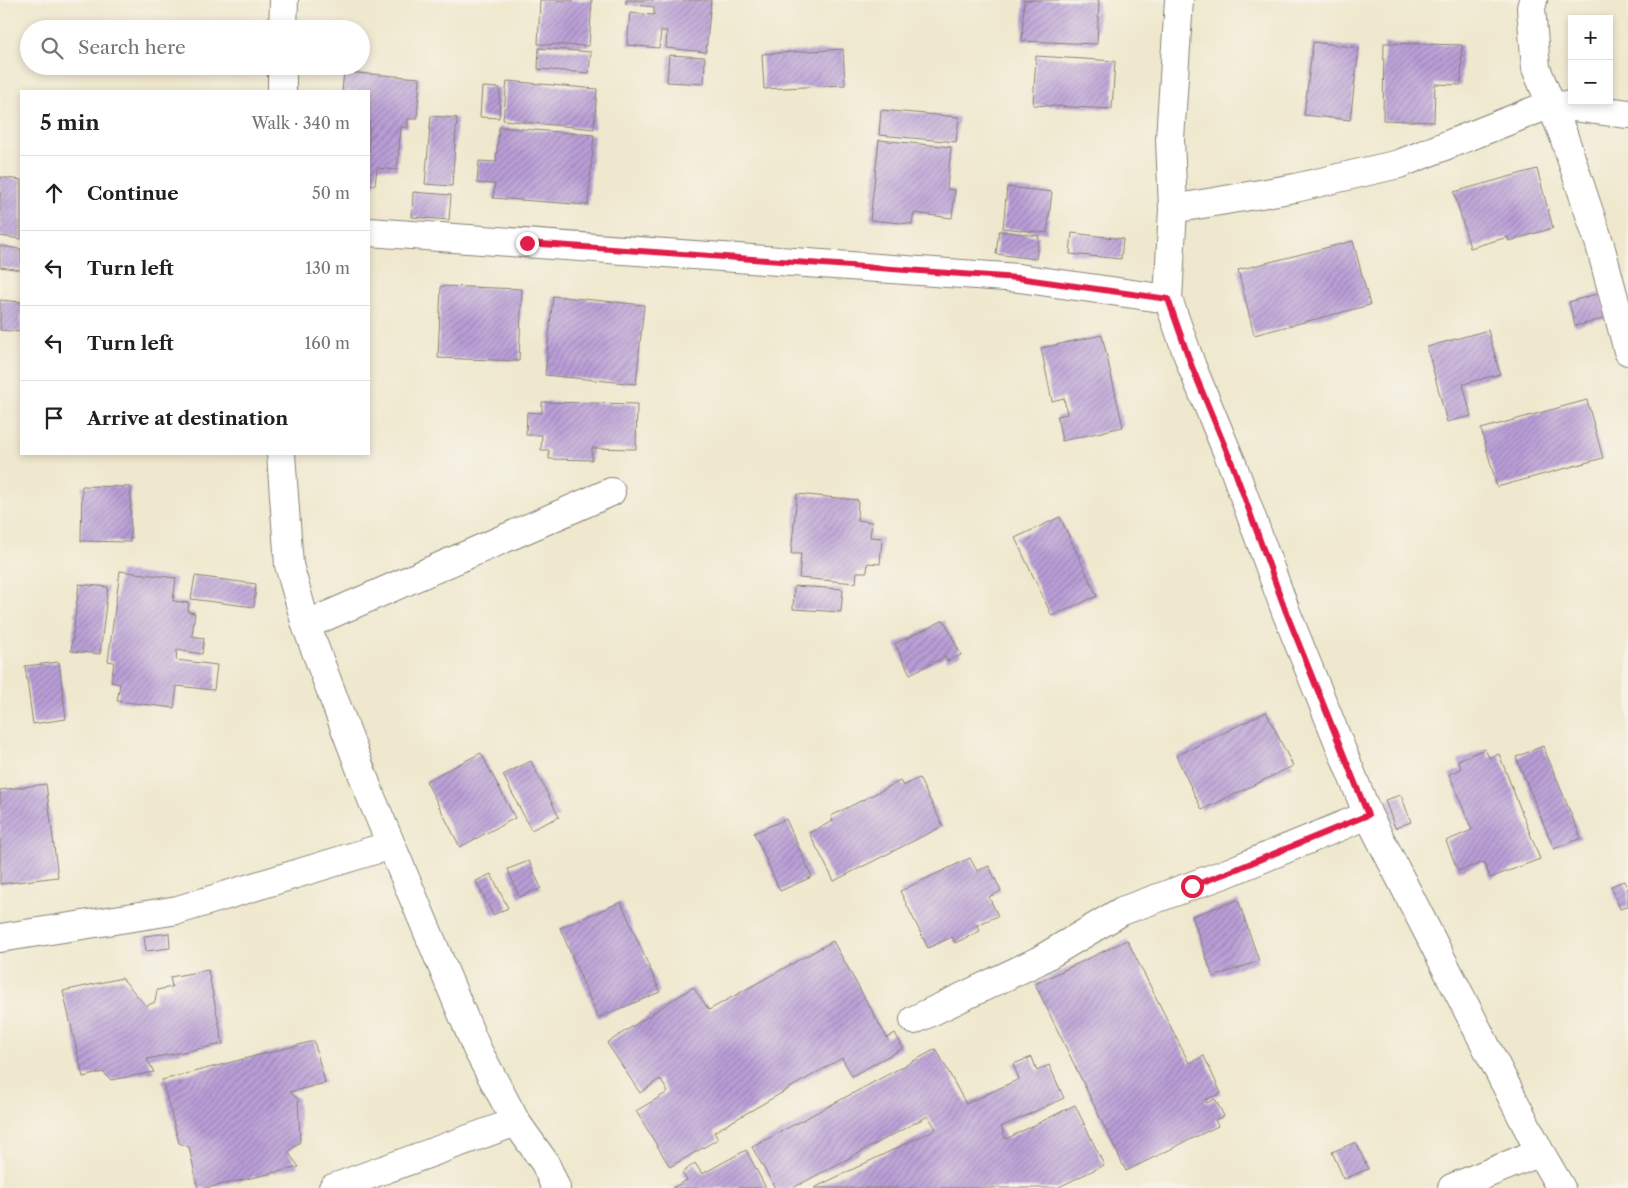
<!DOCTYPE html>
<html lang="en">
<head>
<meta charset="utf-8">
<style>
	body { margin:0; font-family:"Libre Caslon Text",serif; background:#f2f2f2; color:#202124 }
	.controls { position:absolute; right:15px; top:15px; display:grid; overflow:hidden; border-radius:0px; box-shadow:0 2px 8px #0003 }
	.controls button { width:45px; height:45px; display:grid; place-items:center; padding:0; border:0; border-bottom:1px solid #e0e0e0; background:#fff; color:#202124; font:25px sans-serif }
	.stop { position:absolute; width:15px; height:15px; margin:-11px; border:4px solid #e11d48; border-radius:50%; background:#fff }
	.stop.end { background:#e11d48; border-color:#fff; box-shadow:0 1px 5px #0008 }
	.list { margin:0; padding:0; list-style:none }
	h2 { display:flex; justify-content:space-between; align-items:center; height:65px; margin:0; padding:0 20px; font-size:21px }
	h2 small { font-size:16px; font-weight:400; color:#757577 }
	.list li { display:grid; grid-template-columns:32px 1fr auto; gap:15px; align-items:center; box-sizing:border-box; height:75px; padding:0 20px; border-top:1px solid #e0e0e0 }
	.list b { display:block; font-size:19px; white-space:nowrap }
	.list em { font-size:16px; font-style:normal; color:#757577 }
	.icon { flex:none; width:28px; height:28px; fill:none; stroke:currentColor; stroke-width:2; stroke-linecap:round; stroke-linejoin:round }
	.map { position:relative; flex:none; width:1628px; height:1188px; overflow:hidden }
	.search { position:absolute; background:#fff; box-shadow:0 2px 8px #0003; left:20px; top:20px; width:350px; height:55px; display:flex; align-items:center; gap:12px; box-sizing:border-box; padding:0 18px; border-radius:28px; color:#757577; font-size:19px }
	.panel { position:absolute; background:#fff; box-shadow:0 2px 8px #0003; left:20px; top:90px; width:350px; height:365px; border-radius:0px }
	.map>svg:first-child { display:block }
	.building { fill:url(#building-hatch) }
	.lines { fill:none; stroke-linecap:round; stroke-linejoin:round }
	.street-casing { stroke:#868275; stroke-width:30 }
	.street { stroke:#fff; stroke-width:28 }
	.route { stroke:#e11d48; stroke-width:6 }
</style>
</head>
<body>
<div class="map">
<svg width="1628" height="1188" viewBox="0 0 1628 1188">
	<defs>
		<pattern id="building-hatch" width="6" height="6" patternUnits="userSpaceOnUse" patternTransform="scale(1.25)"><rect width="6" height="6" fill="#b99ed7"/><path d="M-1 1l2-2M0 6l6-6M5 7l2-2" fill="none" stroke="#9680ae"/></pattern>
	</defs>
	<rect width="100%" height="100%" fill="#f7f3e8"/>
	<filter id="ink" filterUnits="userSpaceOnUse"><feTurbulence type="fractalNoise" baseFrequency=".02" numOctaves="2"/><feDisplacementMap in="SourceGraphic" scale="10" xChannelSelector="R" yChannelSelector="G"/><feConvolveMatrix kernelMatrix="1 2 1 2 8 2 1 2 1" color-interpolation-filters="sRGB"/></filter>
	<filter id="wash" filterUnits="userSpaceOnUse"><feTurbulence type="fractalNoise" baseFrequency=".0096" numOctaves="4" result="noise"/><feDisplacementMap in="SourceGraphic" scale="20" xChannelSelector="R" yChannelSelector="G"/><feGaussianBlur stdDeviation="1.12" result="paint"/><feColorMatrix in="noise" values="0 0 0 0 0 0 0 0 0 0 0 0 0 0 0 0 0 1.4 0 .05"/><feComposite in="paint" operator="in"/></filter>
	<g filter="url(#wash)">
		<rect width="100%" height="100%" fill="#efe8ce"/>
		<g id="blocks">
			<path class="building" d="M540,0H592L589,46L538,44Z
				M626,0H711L706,52L666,48L667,31H661L659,48L627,45L630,13L654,15V7L626,4Z
				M1024,0H1099L1097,44L1022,41Z
				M1313,42L1359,48L1350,120L1304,115Z
				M1384,43L1462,45L1461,85L1435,84L1434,122L1383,120Z
				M539,48L591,52L589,73L538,69Z
				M843,49L845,85L764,89L762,54Z
				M669,55L705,57L704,84L667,82Z
				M1036,56L1115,61L1112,109L1033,105Z
				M344,72L420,78L417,119H408V127H401L397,170L377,168L375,185L369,184V91H342Z
				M507,81L597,89L594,129L503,120Z
				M482,87L500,88L499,118L480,117Z
				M881,110L959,117L956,142L879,135Z
				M431,116L457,118L452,186L425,184Z
				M499,127L594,135L588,205L493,198L495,184L477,183L479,161L496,162Z
				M879,140L951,147L947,189L955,190L952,218L914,213L912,224L870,220Z
				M1537,169L1553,228L1509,241L1508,237L1470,248L1454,192Z
				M0,177L21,180V239L0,236Z
				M1007,187L1052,192L1047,233L1003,228Z
				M413,192L451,195L449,220L412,217Z
				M999,231L1039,236L1036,259L996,254Z
				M1072,233L1123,239L1121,259L1070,254Z
				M1353,241L1370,305L1254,335L1238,270Z
				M0,246L21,249V270L0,267Z
				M441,286L522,289L519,361L438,358Z
				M1600,293L1607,318L1575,326L1569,302Z
				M553,296L644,305L636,384L545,375Z
				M0,300L21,302V332L0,330Z
				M1488,330L1500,374L1463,384L1471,416L1447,422L1427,347Z
				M1102,335L1123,427L1062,441L1057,416L1067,414L1064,398L1052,401L1041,348Z
				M1587,400L1603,458L1497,487L1481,429Z
				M542,402L637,404L636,449L592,448V460L549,459V450H541L542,435H526L527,412L542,413Z
				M82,486L131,487L130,542L81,541Z
				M797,494L858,500L857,520L872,522L870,537L882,538L880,564L868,563L867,572H857L856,583L799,578L801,554H791Z
				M1060,517L1097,596L1052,616L1015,538Z
				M120,571L176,578L173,601L189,603L188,612L195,613L192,636L204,638L202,654L177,650L176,660L217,665L214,690L177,686L174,708L117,701L120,684L111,682L114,662L108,661Z
				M195,576L256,584L254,607L191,599Z
				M79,584L108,587L100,654L71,651Z
				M794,586L843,589L841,612L793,609Z
				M944,620L961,655L947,661L945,657L910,674L895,644Z
				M59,662L66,719L33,724L25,666Z
				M1266,712L1293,766L1202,810L1176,756Z
				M1543,746L1581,838L1554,849L1516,757Z
				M1485,749L1489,758L1499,754L1540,859L1490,878L1484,862L1458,871L1446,841L1472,830L1449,774L1461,769L1458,760Z
				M481,753L515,818L460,847L426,781Z
				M531,761L559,817L531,830L503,775Z
				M919,778L943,826L834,881L809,833L833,821L831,816L900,781L903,786Z
				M46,784L58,877L0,884V790Z
				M1401,795L1411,822L1395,828L1385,800Z
				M786,819L812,877L780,891L754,833Z
				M970,858L977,871L989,866L1001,891L989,897L998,916L977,925L980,931L955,943L952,937L928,948L900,891Z
				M529,861L541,888L519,897L508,869Z
				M491,874L508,908L493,915L476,881Z
				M1624,881L1628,890V906L1620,909L1611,886Z
				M1238,900L1259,961L1213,977L1192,916Z
				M621,902L660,992L598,1018L560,928Z
				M169,933L170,948L146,951L144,936Z
				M1127,940L1189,1063L1204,1056L1221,1093L1205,1100L1207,1103L1215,1099L1224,1116L1215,1120L1218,1126L1126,1171L1035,984Z
				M833,941L887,1038L895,1033L903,1048L852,1076L842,1058L714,1132L718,1139L670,1167L636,1111L668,1092L660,1079L640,1093L607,1043L693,987L709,1010Z
				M208,970L223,1044L147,1059L154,1072L111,1080L103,1072L83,1077L63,991L122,978L146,1006L155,1002L157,990L172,987L170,977Z
				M314,1041L325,1083L290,1092L298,1099L300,1142L288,1152L299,1167L207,1188H198L189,1147L179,1143L162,1080Z
				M936,1049L966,1104L1019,1079L1013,1064L1032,1057L1037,1071L1049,1065L1064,1098L1001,1127L1006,1139L1075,1105L1104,1165L1057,1188H814L936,1129L928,1116L793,1188H775L752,1147Z
				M1356,1142L1368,1169L1344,1179L1332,1152Z
				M746,1150L766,1188H672L687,1180L682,1173L695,1163L702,1174Z"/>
		</g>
	</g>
	<g filter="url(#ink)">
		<use href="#blocks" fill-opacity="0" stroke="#868275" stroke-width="1"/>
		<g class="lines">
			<g class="street-casing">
				<path id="street" d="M1179,0L1170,139L1173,209L1168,299L1192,367L1233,466L1286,612L1368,815L1540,1152L1561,1188
					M1533,0L1531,8L1536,68L1563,134L1600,245L1628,351
					M283,29L284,0
					M282,91V66
					M1173,209L1295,188L1399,164L1551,104L1628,114
					M369,232L1019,278L1168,299
					M281,454L289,565L306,625L371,797L477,1049L516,1122L545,1163L556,1188
					M306,625L611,492
					M0,938L178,910L391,845
					M914,1020L1038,961L1122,911L1227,873L1368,815
					M333,1188L516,1122
					M1452,1188L1540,1152"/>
			</g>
			<use href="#street" class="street"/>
		</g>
	</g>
	<g class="lines" filter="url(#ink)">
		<path class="route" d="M527,243L1018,278L1168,299L1192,367L1233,466L1286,612L1368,815L1227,873L1192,886"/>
	</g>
</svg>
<div class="controls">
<button>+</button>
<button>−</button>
</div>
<div class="stop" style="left:1192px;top:886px"></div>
<div class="stop end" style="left:527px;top:243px"></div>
<div class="search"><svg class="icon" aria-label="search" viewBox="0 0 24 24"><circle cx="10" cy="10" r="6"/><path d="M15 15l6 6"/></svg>Search here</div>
<section class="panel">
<h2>5 min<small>Walk · 340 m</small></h2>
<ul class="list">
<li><svg class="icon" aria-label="ahead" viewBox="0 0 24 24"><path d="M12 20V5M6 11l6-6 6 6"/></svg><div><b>Continue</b></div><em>50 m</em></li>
<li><svg class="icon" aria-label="left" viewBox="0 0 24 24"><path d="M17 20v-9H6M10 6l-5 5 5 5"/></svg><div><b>Turn left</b></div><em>130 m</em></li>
<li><svg class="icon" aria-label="left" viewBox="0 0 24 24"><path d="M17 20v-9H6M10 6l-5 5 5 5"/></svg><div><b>Turn left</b></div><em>160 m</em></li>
<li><svg class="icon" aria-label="arrive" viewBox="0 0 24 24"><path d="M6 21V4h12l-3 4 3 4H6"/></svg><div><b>Arrive at destination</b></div></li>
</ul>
</section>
</div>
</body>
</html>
